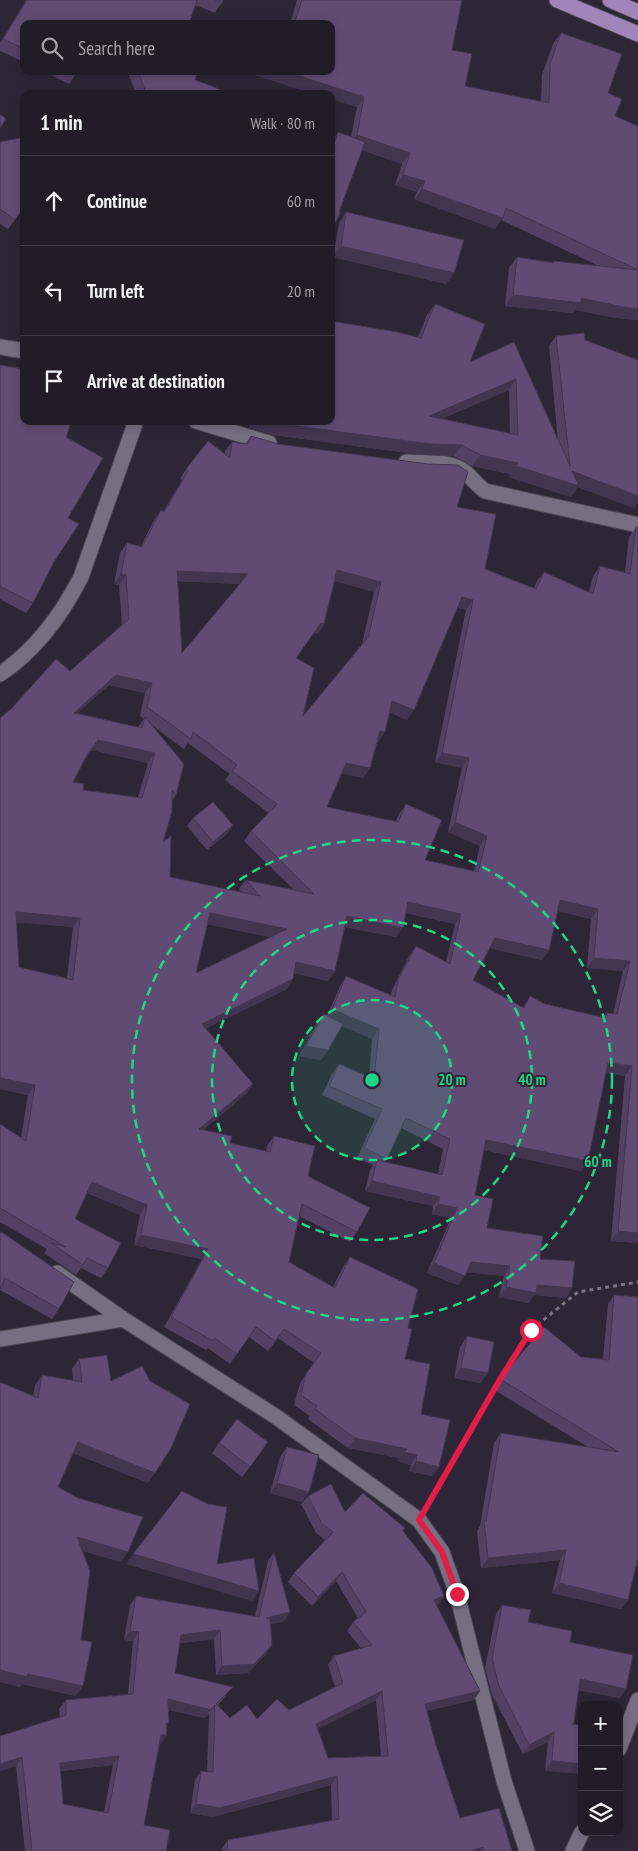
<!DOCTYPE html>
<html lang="en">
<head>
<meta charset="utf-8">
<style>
	body { margin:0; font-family:"PT Sans Narrow",sans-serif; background:#2a2530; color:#f1f3f6 }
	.controls { position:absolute; right:15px; bottom:15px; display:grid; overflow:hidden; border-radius:10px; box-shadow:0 2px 8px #0003 }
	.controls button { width:45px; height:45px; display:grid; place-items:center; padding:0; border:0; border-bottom:1px solid #3f3a45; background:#221c28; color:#f1f3f6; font:25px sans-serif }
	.stop { position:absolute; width:15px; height:15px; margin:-11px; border:4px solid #e11d48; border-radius:50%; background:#fff }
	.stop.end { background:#e11d48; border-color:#fff; box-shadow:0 1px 5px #0008 }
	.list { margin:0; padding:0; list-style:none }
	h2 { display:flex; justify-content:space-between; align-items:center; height:65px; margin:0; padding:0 20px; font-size:21px }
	h2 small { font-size:16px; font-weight:400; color:#a2a1a8 }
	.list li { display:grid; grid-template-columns:32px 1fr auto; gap:15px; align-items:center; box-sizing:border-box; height:90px; padding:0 20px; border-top:1px solid #3f3a45 }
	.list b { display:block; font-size:19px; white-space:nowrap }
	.list em { font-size:16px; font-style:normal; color:#a2a1a8 }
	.icon { flex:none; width:28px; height:28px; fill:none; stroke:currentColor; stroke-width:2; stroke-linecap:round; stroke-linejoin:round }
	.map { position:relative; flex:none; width:638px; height:1851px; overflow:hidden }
	.search { position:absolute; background:#221c28; box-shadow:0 2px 8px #0003; left:20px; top:20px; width:315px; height:55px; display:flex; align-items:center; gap:12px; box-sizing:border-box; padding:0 18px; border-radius:10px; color:#a2a1a8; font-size:19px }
	.panel { position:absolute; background:#221c28; box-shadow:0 2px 8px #0003; left:20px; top:90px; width:315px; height:335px; border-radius:10px }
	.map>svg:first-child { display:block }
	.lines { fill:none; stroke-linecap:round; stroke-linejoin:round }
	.minor-casing { stroke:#4c4552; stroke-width:17 }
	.major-casing { stroke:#4c4552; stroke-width:17 }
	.path { stroke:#797280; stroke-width:3; stroke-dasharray:4 4; stroke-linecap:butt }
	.minor { stroke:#776f81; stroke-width:15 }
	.major { stroke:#a085bb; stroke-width:15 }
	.wall { fill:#534163; fill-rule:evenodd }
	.shaded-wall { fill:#433550 }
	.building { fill:#604c73; stroke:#433550; fill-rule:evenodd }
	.route { stroke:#e11d48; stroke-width:6 }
	.ring { fill:none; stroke:#1dd888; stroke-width:2.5; stroke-dasharray:9 6 }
	.centre { fill:#1dd888; stroke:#2e2636; stroke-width:2.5 }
	.ring-label { font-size:15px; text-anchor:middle; font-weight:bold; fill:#1dd888; stroke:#2e2636; stroke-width:4; stroke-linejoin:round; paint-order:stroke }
</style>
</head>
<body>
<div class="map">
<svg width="638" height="1851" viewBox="0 0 638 1851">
	<rect width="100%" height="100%" fill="#2e2636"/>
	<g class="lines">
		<g class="minor-casing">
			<path id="minor" d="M0,347L24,351
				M196,421L269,443
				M406,462C425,464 449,459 465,472C472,478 477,485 485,491L638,525
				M0,674C36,650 62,614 81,577L136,421
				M57,1273L123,1319
				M0,1339L123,1319L275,1416L419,1520L442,1552L457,1594L504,1781L527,1851
				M619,1749L638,1700
				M573,1851L582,1832"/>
		</g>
		<g class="major-casing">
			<path id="major" d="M557,0L638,34
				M610,0L638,12"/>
		</g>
		<path class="path" d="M429,1502L499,1381L531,1330L578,1292L638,1282"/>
		<use href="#minor" class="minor"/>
		<use href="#major" class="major"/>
	</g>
	<path class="wall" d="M26,0H223L215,13L195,5L24,24V62L0,51V43Z
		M297,0H462L452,50L465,86L541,101L542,75L553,44L561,33L608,93L615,116L638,126V320L616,318L576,310L573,313L505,306L509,268L517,257L553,262L599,266L501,220L495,229L414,199L417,192L395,185L402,164L362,150L331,232V143L338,132L351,137L357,107L331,99V94H314L243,71H331V24H290Z
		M43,71H78L69,84Z
		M132,71H198L195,80L233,94H123V93L135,91L129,76Z
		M0,142L24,208L8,229L0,224Z
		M346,212L454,273L446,284L333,257L339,223Z
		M435,304L470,362L514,342L558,441L549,346L556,336L585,340L638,360V502L634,508L578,487L571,497L509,477L510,474L472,466L454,456L423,455L274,435L249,427L251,421H331L418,337L427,315ZM509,390L510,433L441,419Z
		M0,365L24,421L66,437L68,518L54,562L33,603L26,613L0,599Z
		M251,436L457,507L485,569L534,588L537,581L544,572L589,592L593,576L600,566L625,572L629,537L636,527H638V1243L611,1241L625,1076L606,1073L581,1171L484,1150L475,1195L487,1228L540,1259L572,1288L566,1298L534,1295L529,1303L499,1297L504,1276L466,1272L458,1285L427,1273L451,1218L432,1214L433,1206L365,1191L370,1170L373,1165L357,1158L375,1119L322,1095L332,1074L339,1064L369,1077L372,1039L342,1026L328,1050L321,1060L299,1056L317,1024L324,1014L327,1016L340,986L346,976L391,995L392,990L409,956L416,946L446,962L455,924L406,913L396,937L345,927L335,971L328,981L294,973L287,989L206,1028L253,1084L246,1094L203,1130L230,1143L266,1151L267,1146L274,1136L357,1232L350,1242L299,1216L289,1262L333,1287L343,1267L350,1257L408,1328L405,1359L421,1414L432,1476L409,1471L411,1465L397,1461L399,1458L348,1448L308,1419L310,1416L294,1405L300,1383L314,1363L278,1338L268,1351L249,1337L230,1364L208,1348L206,1350L164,1327L202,1259L134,1245L140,1215L87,1193L75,1219L108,1268L101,1278L81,1268L76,1275L44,1253L47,1249L0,1222V1124L21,1138L28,1095L0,1089V718L70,671L122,625L119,585L114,584L120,553L127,543L141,546L154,520L161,510L163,512L182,480L180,479L186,469L225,454V451L232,442L245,444ZM178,581L240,584L182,653ZM335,581L374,592L362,644L303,716L296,658L314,633L318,634L324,624ZM457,607L466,610L435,762L462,768L448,832L480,846L474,871L425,860L406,804L399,814L396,821L327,807L342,773L363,778L370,768L377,742H378L385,732L389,712L407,720ZM109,685L145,693L140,716L144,719L138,727L77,713ZM150,724L184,749L188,743L230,774L225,780L269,813L251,831L244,841L293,889L246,880L239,889L242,892L170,877L163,842L172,801L176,795ZM92,750L148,763L138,797L83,790L73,782L86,758ZM558,911L591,919L587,968L623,971L613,1014L606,1013L603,1017L545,1004L530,996L523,1007L473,980L490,948L542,960L549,950ZM16,922L73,927L67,978L19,967ZM207,924L250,933L271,937L196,973ZM401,1128L443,1149L438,1174L385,1162L387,1159Z
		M193,818L228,833L207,850L187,826Z
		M0,1232L59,1309L52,1319L0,1290Z
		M614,1295L638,1566H636L628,1600L621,1609L552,1593L560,1560L481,1568L477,1531L480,1526L494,1443L501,1433L588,1447L493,1389L500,1379L581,1357L603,1359L608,1304Z
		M467,1336L481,1383L454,1378L460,1347Z
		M79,1359L111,1381L148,1483L73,1453L58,1487L121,1562L83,1551L81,1640L76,1696L22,1684L20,1687L0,1682V1382L33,1396L35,1385L42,1375L73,1380L72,1369Z
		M219,1443L261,1452L242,1477L212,1453Z
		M287,1447L309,1492L301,1502L270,1493L280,1457Z
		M308,1496L345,1512L403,1531L444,1596L438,1605L437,1606L480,1691L474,1700L426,1711L436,1745L460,1818L512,1851H222V1849L228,1840L332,1821L331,1785L213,1817L190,1813L195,1780L201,1771L207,1772L209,1714L205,1718L169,1710L167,1727L161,1744H160L144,1825L166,1851H25L16,1766L0,1771L60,1717L59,1709L66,1700L128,1694L133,1641L124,1640L130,1605L136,1596L255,1616L268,1561L274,1552L290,1612L284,1621L271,1624L272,1645L266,1654L248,1673L216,1675L214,1639L180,1643L175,1673L226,1695L218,1705L230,1718L257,1719L289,1710L335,1687L328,1665L334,1656L361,1648L347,1631L353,1622L358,1618L336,1581L312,1606L288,1582L294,1573L325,1540L316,1533L301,1504ZM376,1700L381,1756L328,1758L317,1729ZM113,1765L104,1812L63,1804L60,1771Z
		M502,1605L528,1622L570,1642L620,1698L578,1690L573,1724L582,1725L545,1771L548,1742L523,1754L492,1695L485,1668L496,1614Z"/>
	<path class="shaded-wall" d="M243,71H284L364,97L357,107L331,99V94H314Z
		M357,135L410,153L402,164L349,146Z
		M403,175L425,181L417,192L395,185Z
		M422,189L503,218L495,229L414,199Z
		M341,246L454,273L446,284L333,257Z
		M513,295L581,298L638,309V320L616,318L576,310L573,313L505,306Z
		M516,379L509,390L422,427L429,416Z
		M253,421H272L462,445L454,456L423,455L274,435L249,427Z
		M480,455L518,463L510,474L472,466Z
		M516,466L572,471L638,496V502L634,508L578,487L571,497L509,477Z
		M337,570L381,582L374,592L330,579Z
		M177,571L248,574L241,584L170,581Z
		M121,574L126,575L119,585L114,584Z
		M462,597L473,600L466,610L455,607Z
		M321,623L324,624L318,634L314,633Z
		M116,675L152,683L145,693L109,685L67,722L74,713Z
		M392,701L414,710L407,720L385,710Z
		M380,731L385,732L378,742L373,741Z
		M98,740L155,753L148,763L92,750L80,765Z
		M442,753L469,758L462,768L435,762Z
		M346,763L370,768L363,778L339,773Z
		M455,822L487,836L480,846L448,832Z
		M233,825L228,833L207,850L213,842Z
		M560,900L598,909L591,919L553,910Z
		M408,902L461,914L455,924L402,912Z
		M16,912L80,918L73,927L9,922Z
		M210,913L287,929L280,939L203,923Z
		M347,916L403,928L396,937L341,926Z
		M495,938L549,950L542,960L488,948Z
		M594,958L630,961L623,971L587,968Z
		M296,962L335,971L328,981L289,972Z
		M293,979L287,989L195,1034L202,1024Z
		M332,1009L379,1029L372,1039L325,1019Z
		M306,1046L328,1050L321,1060L299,1056Z
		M608,1063L632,1066L625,1076L602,1072Z
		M0,1078L35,1085L28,1095L0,1089Z
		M253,1084L246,1094L192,1139L199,1129Z
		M486,1140L588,1161L581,1171L479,1149Z
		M372,1181L440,1197L433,1206L365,1191Z
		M92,1182L147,1205L140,1215L85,1192Z
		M438,1204L457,1208L451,1218L432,1214Z
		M618,1231L638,1233V1243L611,1241Z
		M141,1235L208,1249L202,1259L134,1245Z
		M471,1262L510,1266L504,1276L464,1272Z
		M434,1263L465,1276L458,1285L427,1273Z
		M537,1285L572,1288L566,1298L534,1295L529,1303L499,1297L506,1287Z
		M461,1368L488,1373L481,1383L454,1378Z
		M355,1438L407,1449L417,1455L411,1465L397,1461L399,1458L348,1448Z
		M78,1442L155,1473L148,1483L71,1452Z
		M416,1461L439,1467L432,1476L409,1471Z
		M277,1483L309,1492L301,1502L270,1493Z
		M77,1537L128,1552L121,1562L70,1547Z
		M566,1550L560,1560L481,1568L488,1558Z
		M133,1554L259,1591L252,1601L126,1564Z
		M342,1572L336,1581L312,1606L318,1597Z
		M559,1583L628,1600L621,1609L552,1593Z
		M444,1596L438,1605L428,1609L434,1600Z
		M290,1612L284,1621L260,1627L266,1618Z
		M220,1630L214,1639L175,1644L181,1635Z
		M130,1631L139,1632L133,1641L124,1640Z
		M272,1645L266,1654L248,1673L216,1675L222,1666Z
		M0,1670L28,1674L83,1686L76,1696L22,1684L20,1687L0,1682Z
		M580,1679L626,1689L620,1698L573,1689Z
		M382,1691L376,1700L310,1733L316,1724Z
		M480,1691L474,1700L418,1712L425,1704Z
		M168,1699L215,1705L205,1718L162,1708Z
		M554,1732L548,1742L523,1754L529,1745Z
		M161,1735H167L161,1744H155Z
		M119,1756L113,1765L53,1772L60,1763Z
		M22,1757L16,1766L0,1771V1764Z
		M552,1761L582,1764V1774L545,1771Z
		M337,1776L331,1785L213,1817L190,1813L196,1804Z
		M483,1847L481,1851H471Z"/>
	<path class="building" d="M27,0H197L189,24H108L101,21L100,24H24V49L3,39Z
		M215,0H223L222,3Z
		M302,0H462L452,50L472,54L465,86L549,103L550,64L561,33L622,54L608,93L622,99L615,116L638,126V270L506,208L503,218L422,189L425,181L403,175L410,153L357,135L364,97L284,71H331V24H294Z
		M138,71H198L195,80L233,94H123V93L145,90Z
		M0,114L6,119L0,128Z
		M338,132L365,142L339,212H341L331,232V152Z
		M24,137V207L15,220L0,209V142Z
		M346,212L464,240L454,273L341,246Z
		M517,257L553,263L554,261L638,270V309L623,307L581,298V303L513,295Z
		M435,304L485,324L470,362L514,342L570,466L556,336L584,333L585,340L638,360V496L572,471L579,486L516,466L518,463L480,455L462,445L430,444L282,424L272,421H331V321L397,332L421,338ZM516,379L518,435L429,416Z
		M0,365L24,369V421H72L66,437L103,458L68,518L79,524L54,562L33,603L0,586Z
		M251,436L278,444L428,464L458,465L468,472L457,507L496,514L485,569L536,589L544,572L593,594L600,566L630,574L636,527H638V1233L618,1231L632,1066L608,1063L588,1161L486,1140L475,1195L493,1199L487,1228L543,1236L540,1259L575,1261L572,1288L537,1285L536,1293L506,1287L510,1266L471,1262L465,1276L434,1263L457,1208L438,1204L440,1197L372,1181L377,1160L442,1175L450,1139L406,1118L387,1159L364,1148L382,1109L329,1086L339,1064L374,1079L379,1029L332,1009L346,976L395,997L398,980L416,946L450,964L461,914L408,902L403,928L347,916L335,971L296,962L293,979L202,1024L253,1084L199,1129L232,1136L230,1143L270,1152L274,1136L315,1146L308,1176L370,1208L357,1232L302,1204L289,1262L335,1288L350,1257L418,1289L408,1328L412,1329L405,1359L430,1364L421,1414L450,1420L439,1467L416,1461L417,1455L404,1452L407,1449L355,1438L315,1409L317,1406L301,1395L306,1374L321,1353L284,1329L275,1341L256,1327L237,1354L215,1338L213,1341L171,1317L208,1249L141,1235L147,1205L92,1182L75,1219L121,1243L108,1268L87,1258L83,1265L51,1243L66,1247L0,1208V1124L26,1141L35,1085L0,1078V718L11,709L56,659L70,671L129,619L126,575L121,574L127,543L142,547L161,510L164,512L188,471L186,469L208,441L230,458L232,442L248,444ZM337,570L381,582L369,634L370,635L303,716L314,668L296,658L321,623L324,624ZM177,571L248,574L182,653ZM462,597L473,600L442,753L469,758L455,822L487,836L478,872L425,860L442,820L406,804L398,822L327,807L346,763L370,768L380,731L385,732L392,701L414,710ZM116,675L152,683L147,707L191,739L193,732L237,765L232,771L277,804L251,831L314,894L246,880L260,896L170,877L171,836L163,842L172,811V790L176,795L184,764L145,717L142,728L74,713ZM98,740L155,753L142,798L83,790L84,784L73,782L87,755ZM560,900L598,909L594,958L630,961L617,1014L606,1013V1018L545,1004L530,996L524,1008L473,980L495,938L549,950ZM16,912L80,918L73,980L19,967ZM210,913L287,929L196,973Z
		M213,802L233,825L213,842L193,818Z
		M324,1014L343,1024L328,1050L306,1046Z
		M0,1232L3,1233L74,1282L59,1309L5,1278L0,1289Z
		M614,1295L638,1297V1558L628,1600L559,1583L566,1550L488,1558L484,1521H486L501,1433L619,1452L500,1379L544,1327L581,1357L609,1360Z
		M467,1336L494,1342L488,1373L461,1368Z
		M107,1355L111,1381L142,1366L150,1381L190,1404L171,1448L155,1473L78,1442L58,1487L78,1498L143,1517L128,1552L77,1537L90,1571L81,1640L92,1642L83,1686L28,1674L27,1677L0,1670V1382L38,1398L42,1375L82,1382L79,1359Z
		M237,1419L268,1442L250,1467L219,1443Z
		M287,1447L319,1455L309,1492L277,1483Z
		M331,1484L345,1512L363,1493L405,1528L403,1531L432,1568L444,1596L434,1600L480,1691L425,1704L436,1745L460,1818L499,1808L512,1851H484L483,1847L471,1851H227L228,1840L339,1819L337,1776L220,1808L196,1804L201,1771L213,1772L215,1705L211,1710L168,1699L169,1723H166L167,1735H161L144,1825L170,1830L166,1851H32L22,1757L0,1764V1736L66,1715V1700L133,1694L139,1632L130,1631L136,1596L259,1617L274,1552L290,1612L266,1618L270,1619L272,1645L254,1664L222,1666L220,1630L181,1635L175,1673L233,1687L216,1704L230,1718L247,1705L257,1719L277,1699L289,1710L343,1683L334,1656L372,1645L353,1622L366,1612L342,1572L318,1597L294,1573L333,1532L322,1524L308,1496ZM382,1691L388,1756L328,1758L316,1724ZM119,1756L108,1813L63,1804L60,1763Z
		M182,1491L208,1504L227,1507L217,1564L254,1558L259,1591L133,1554Z
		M502,1605L531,1610L528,1622L572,1631L570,1642L633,1655L626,1689L580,1679L574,1723L572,1724L582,1725V1764L552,1761L554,1732L529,1745L499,1686L492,1659Z"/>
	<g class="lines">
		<path class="route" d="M457,1594L442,1552L419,1520L499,1381L531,1330"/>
	</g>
	<circle cx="372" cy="1080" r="80" fill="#1dd888" fill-opacity=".12"/>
	<g class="ring">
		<circle cx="372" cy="1080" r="80"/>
		<circle cx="372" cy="1080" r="160"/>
		<circle cx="372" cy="1080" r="240"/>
	</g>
	<circle cx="372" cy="1080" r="8" class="centre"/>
	<g class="ring-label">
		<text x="452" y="1085">20 m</text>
		<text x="532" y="1085">40 m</text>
		<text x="598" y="1167">60 m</text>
	</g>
</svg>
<div class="controls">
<button>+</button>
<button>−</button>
<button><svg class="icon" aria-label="layers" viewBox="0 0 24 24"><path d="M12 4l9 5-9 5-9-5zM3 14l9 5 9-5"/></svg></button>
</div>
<div class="stop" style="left:531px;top:1330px"></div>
<div class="stop end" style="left:457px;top:1594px"></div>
<div class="search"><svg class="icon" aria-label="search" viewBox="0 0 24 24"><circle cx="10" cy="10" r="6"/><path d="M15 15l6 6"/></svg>Search here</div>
<section class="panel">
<h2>1 min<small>Walk · 80 m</small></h2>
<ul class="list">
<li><svg class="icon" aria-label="ahead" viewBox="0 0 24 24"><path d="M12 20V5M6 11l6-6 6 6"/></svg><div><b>Continue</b></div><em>60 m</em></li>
<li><svg class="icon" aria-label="left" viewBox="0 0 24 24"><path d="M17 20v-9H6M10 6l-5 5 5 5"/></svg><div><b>Turn left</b></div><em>20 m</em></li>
<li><svg class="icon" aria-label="arrive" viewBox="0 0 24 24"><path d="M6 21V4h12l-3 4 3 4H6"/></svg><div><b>Arrive at destination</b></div></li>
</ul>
</section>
</div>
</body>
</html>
